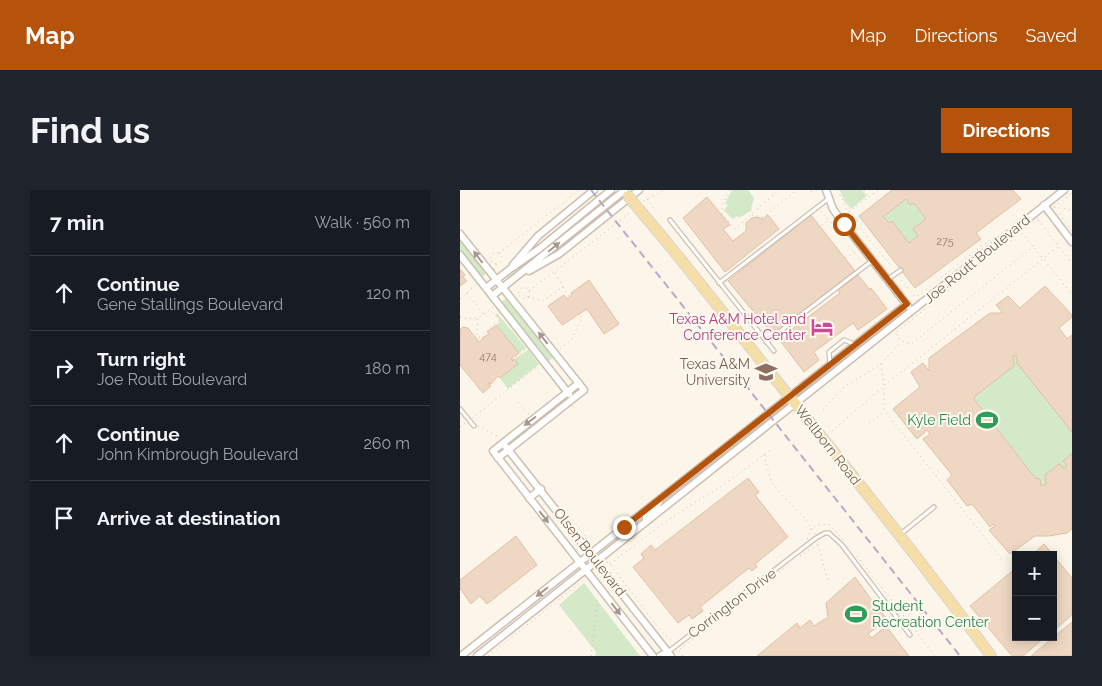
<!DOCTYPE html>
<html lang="en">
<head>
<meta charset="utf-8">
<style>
	body { margin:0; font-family:Raleway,sans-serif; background:#20242c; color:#f1f3f6 }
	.controls { position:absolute; right:15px; bottom:15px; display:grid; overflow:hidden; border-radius:0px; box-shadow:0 2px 12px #0003 }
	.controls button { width:45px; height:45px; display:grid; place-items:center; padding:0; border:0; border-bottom:1px solid #363941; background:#171b24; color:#f1f3f6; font:25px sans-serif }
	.stop { position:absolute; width:15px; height:15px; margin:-11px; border:4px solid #b45309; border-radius:50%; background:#fff }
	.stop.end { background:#b45309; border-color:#fff; box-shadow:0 1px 5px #0008 }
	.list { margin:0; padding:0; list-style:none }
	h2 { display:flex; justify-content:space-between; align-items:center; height:65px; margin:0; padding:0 20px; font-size:21px }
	h2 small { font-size:16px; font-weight:400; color:#9ea1a6 }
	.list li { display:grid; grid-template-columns:32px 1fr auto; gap:15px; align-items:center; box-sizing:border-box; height:75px; padding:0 20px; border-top:1px solid #363941 }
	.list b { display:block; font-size:19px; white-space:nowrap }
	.list p { margin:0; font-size:16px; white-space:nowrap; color:#9ea1a6 }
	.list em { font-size:16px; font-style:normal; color:#9ea1a6 }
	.icon { flex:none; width:28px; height:28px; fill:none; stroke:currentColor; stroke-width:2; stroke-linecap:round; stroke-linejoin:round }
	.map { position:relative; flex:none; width:612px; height:466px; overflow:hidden; border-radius:0px }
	header { display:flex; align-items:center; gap:30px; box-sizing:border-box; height:70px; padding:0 25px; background:#b45309; color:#fff }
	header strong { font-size:24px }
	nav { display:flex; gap:28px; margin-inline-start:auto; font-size:18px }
	.intro { display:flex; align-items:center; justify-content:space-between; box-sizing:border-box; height:120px; padding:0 30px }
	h1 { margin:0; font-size:35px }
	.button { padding:12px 22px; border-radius:0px; background:#b45309; color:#fff; font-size:18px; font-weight:700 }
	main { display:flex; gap:30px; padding:0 30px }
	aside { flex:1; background:#171b24; border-radius:0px; box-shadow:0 2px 12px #0003 }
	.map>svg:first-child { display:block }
	.green { fill:#d3e9c8 }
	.building { fill:#efd8c3; stroke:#e1c0a4; fill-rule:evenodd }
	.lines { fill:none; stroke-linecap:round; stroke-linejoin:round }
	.lane-casing { stroke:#cdbfb0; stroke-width:5.5 }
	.street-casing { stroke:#cdbfb0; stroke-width:9 }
	.primary-casing { stroke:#dbd5d1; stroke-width:12 }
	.path { stroke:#d4bba5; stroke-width:1; stroke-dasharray:1 4; stroke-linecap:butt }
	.lane { stroke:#fff; stroke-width:3 }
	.street { stroke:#fff; stroke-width:6 }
	.primary { stroke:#f5dea7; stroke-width:10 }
	.rail { stroke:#baa8c5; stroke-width:2; stroke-dasharray:8 5; stroke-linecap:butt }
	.primary-bridge-casing { stroke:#dbd5d1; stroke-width:12; stroke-linecap:butt }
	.primary-bridge { stroke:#f5dea7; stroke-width:10 }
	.oneway { fill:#a5978c }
	.route { stroke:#b45309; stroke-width:6 }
	.labels { text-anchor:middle; stroke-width:4; stroke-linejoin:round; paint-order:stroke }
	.number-label { font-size:11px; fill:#947d6b }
	.street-label { font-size:14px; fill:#755f4e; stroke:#fefaf0 }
	.hotel-label { font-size:14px; fill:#b23c85; stroke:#fefaf0; text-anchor:end }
	.education-label { font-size:14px; fill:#785e54; stroke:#fefaf0; text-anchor:end }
	.leisure-label { font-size:14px; fill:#27864d; stroke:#fefaf0; text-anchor:end }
</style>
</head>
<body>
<header>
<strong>Map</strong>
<nav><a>Map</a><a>Directions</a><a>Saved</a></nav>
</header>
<div class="intro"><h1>Find us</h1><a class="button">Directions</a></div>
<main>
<aside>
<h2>7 min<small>Walk · 560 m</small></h2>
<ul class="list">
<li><svg class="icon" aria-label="ahead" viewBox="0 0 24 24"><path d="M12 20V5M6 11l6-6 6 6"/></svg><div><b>Continue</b><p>Gene Stallings Boulevard</p></div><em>120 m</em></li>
<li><svg class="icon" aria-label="right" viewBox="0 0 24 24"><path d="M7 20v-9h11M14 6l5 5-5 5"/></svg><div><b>Turn right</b><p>Joe Routt Boulevard</p></div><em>180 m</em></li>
<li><svg class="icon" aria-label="ahead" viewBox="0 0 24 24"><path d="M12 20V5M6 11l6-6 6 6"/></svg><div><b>Continue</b><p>John Kimbrough Boulevard</p></div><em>260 m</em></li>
<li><svg class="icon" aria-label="arrive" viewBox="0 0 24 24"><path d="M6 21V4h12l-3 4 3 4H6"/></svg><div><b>Arrive at destination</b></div></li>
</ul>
</aside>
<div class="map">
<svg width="612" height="466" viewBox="0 0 612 466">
	<rect width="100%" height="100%" fill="#fbf6e9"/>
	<path class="green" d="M272,0H288L294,8L291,18L292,20L279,28L277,26L273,29L264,21L268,15L265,13Z
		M380,0H402L407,6L391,19L384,11Z
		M446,9L450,15L454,13L466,29L453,39L458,46L449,53L432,31L429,33L423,27Z
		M140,12L142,15L47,89L46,88Z
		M0,49L26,84L22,87L0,61Z
		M585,96L612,125V127L599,138L607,148L612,145V339L589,346H574L550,364L529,340L535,336L534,334L530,337L512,314L507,316L487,290L492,285L463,249L470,244L468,240L457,249L433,219L460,197L451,182L463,173L469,180V168L530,123H542L536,115L548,106L560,118Z
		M46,109L91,164L93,167L89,171L86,170L46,120L41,112Z
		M37,123L66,158L59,163L36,135L40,131L35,124Z
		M68,160L79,174L48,199L40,188L57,174L54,169Z
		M124,393L180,466H135L136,462L99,415Z"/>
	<path class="building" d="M432,0H553L561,9L516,43L521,49L455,98L399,26ZM446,9L450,15L454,13L466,29L453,39L458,46L449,53L432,31L429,33L423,27Z
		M247,7L270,35L263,39L273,51L286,41V33L292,28L297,27L303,29L308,25L319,39L265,82L223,28Z
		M351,25L395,81L313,145L268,91Z
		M0,79L5,85L3,87L7,91L0,96Z
		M398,85L410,100L411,98L427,119L398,140L393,133L354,162L359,170L344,182L319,149L380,103L378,100Z
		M129,90L159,134L144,144L127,119L102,135L88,116L104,105L107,109L112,105L111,103Z
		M585,96L612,125V127L599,138L607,149L612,145V242L557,173V166H553L554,176L515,206L514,209L575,288L580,289L581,296L586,294L585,285L599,274L604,278L607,276L603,271L612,264V339L607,343L589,346H575L550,364L529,340L535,336L534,334L530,337L512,314L507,316L487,290L492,285L463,249L470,244L467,240L457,249L433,219L460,197L451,182L463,173L469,181V168L530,123H543L536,115L548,106L560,118Z
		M36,135L59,163L51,169L53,171L54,169L58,174L40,188L38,186L31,194L28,193L31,196L23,203L0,175V140L3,137L8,138L19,152L23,149L22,148L29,144L27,142Z
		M288,288L299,302L295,305L328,347L295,374L297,377L292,381L289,378L240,417L243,421L232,429L229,425L218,433L173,377L184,368L181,364L191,355L195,360Z
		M56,346L77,375L27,414L20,406L11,414L0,398V390Z
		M584,354L593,365H572Z
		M593,365L612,388V425L593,441Z
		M556,378V447H585L563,466H552L510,416Z
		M395,387L413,412L427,429L408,444L412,448L426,436L449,466H297L337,433L340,438L350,430L354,436L368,427L366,413Z
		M612,432V466H571Z"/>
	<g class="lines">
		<g class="lane-casing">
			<path id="lane" d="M210,30L314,161
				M428,89L441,80
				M259,93L368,9
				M306,152L413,70
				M370,175L369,162L384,150L394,154
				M0,219L14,236
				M442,343L474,317
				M208,462L356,348L365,343H369L382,355L450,445"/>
		</g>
		<g class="street-casing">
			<path id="street" d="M366,0L373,19L380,29L448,116
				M584,15L612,52
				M0,44L124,200L38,268
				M0,65L109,204
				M53,75L78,46L134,0
				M69,81L99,64L179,0
				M26,98L50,79L79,59L151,0
				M32,106L165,0
				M119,193L33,261L193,466
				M46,257L211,466
				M69,308L81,299
				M186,332V326L197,316L199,312
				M1,466L447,114
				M17,466L604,0
				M200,466L208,462"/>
		</g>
		<g class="primary-casing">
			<path id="primary" d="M183,24C226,74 267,128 308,180C384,274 460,369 531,466"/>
		</g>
		<path class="path" d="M270,0L263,14L262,24L275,39L319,0
			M378,0L388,23L431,76
			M404,0L409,7
			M351,2L357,0
			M187,9L195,20
			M184,11L204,0
			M594,17L612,3
			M594,17L612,20
			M361,21L374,36
			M599,24L612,41
			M292,25L303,27L334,2
			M385,25L418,0
			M578,30L612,73
			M362,35L368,30
			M377,41L384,49
			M562,43L612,104
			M389,56L402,72
			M574,56L451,154L441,151L435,143L581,26
			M30.5 68a5.5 5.5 0 1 1 11 0a5.5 5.5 0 1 1-11 0Z
			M39,63L119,0
			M385,68L397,61
			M34,79L36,78V74
			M95,83L103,97
			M441,90L456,107L536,45
			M58.5 103a5.5 5.5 0 1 1 11 0a5.5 5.5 0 1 1-11 0Z
			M69,101L171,22
			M7,103L24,125
			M68,107L83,111L103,97L110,107
			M0,109L16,94
			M0,127C15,131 22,127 33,117
			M18,129L17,145L21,151
			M19,147L39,130L31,120
			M100,159L111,150L122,129L119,124
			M52,170L67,158
			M421,174L424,196V220L543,371
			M58,212L69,224
			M112,216L116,219
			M363,220L384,197L421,174L441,152
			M12,228L78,176
			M409,233L425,222
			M18,236L39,247
			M0,237L5,233
			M372,241L424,196L599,56
			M304,265L311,291L321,304L343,326L355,344
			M106,322L132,354
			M347,349L351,338L362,334L370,335L385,352
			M358,355L368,391
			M340,366L358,354
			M397,366L475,466
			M147,372L150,374L201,441L214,453
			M150,374L193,341L229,316L265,294L312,259
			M219,461L223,466
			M216,462L327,376
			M28,466L125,389
			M131,466L138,406"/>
		<use href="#lane" class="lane"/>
		<use href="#street" class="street"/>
		<use href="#primary" class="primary"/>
		<path class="rail" d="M131,0L500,466"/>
		<g class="primary-bridge-casing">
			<path id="primary-bridge" d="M168,6L183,24"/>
		</g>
		<use href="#primary-bridge" class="primary-bridge"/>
	</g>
	<defs><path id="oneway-solid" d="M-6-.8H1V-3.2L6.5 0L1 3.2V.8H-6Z" transform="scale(1.25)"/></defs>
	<g class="oneway">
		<use href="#oneway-solid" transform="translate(94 57) rotate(-39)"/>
		<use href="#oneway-solid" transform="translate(18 67) rotate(-127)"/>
		<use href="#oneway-solid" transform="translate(83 148) rotate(-128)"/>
		<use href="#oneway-solid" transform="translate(70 231) rotate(143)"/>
		<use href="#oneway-solid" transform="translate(84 327) rotate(52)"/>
		<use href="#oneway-solid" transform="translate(82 402) rotate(142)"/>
		<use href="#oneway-solid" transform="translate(156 419) rotate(52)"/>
	</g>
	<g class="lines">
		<path class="route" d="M164,337L447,114L384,34"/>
	</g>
	<defs>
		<g id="hotel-bare" transform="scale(1.725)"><path d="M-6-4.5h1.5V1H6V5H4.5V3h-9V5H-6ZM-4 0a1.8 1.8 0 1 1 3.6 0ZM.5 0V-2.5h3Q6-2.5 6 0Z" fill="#d1479c" stroke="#fefaf0" stroke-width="2.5" paint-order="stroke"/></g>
		<g id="university-bare" transform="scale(1.725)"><path d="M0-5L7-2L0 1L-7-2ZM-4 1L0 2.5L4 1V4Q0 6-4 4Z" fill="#8d6e63" stroke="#fefaf0" stroke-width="2.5" paint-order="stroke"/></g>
		<g id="stadium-bare" transform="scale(1.725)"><path d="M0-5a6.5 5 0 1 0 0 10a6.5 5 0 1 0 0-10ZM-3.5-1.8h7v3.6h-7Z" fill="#2e9e5b" stroke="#fefaf0" stroke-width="2.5" paint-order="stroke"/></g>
	</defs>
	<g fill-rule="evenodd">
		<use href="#hotel-bare" x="362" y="137"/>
		<use href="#university-bare" x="306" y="182"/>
		<use href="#stadium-bare" x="527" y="230"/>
		<use href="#stadium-bare" x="396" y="424"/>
	</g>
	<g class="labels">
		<g class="number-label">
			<text x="485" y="55">275</text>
			<text x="28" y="170">474</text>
		</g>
		<g class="street-label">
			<text transform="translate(517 69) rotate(-39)" y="5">Joe Routt Boulevard</text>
			<text transform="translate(368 255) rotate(52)" y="5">Wellborn Road</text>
			<text transform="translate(130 362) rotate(52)" y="5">Olsen Boulevard</text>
			<text transform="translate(272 413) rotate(-37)" y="5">Corrington Drive</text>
		</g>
		<g class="hotel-label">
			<text x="346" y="134">Texas A&amp;M Hotel and<tspan x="346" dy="16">Conference Center</tspan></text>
		</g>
		<g class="education-label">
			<text x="290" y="179">Texas A&amp;M<tspan x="290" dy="16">University</tspan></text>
		</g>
		<g class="leisure-label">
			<text x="511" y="235">Kyle Field</text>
			<text x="412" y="421" text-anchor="start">Student<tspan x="412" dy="16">Recreation Center</tspan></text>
		</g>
	</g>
</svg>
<div class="controls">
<button>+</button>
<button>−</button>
</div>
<div class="stop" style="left:384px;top:34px"></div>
<div class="stop end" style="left:164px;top:337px"></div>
</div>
</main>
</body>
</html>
